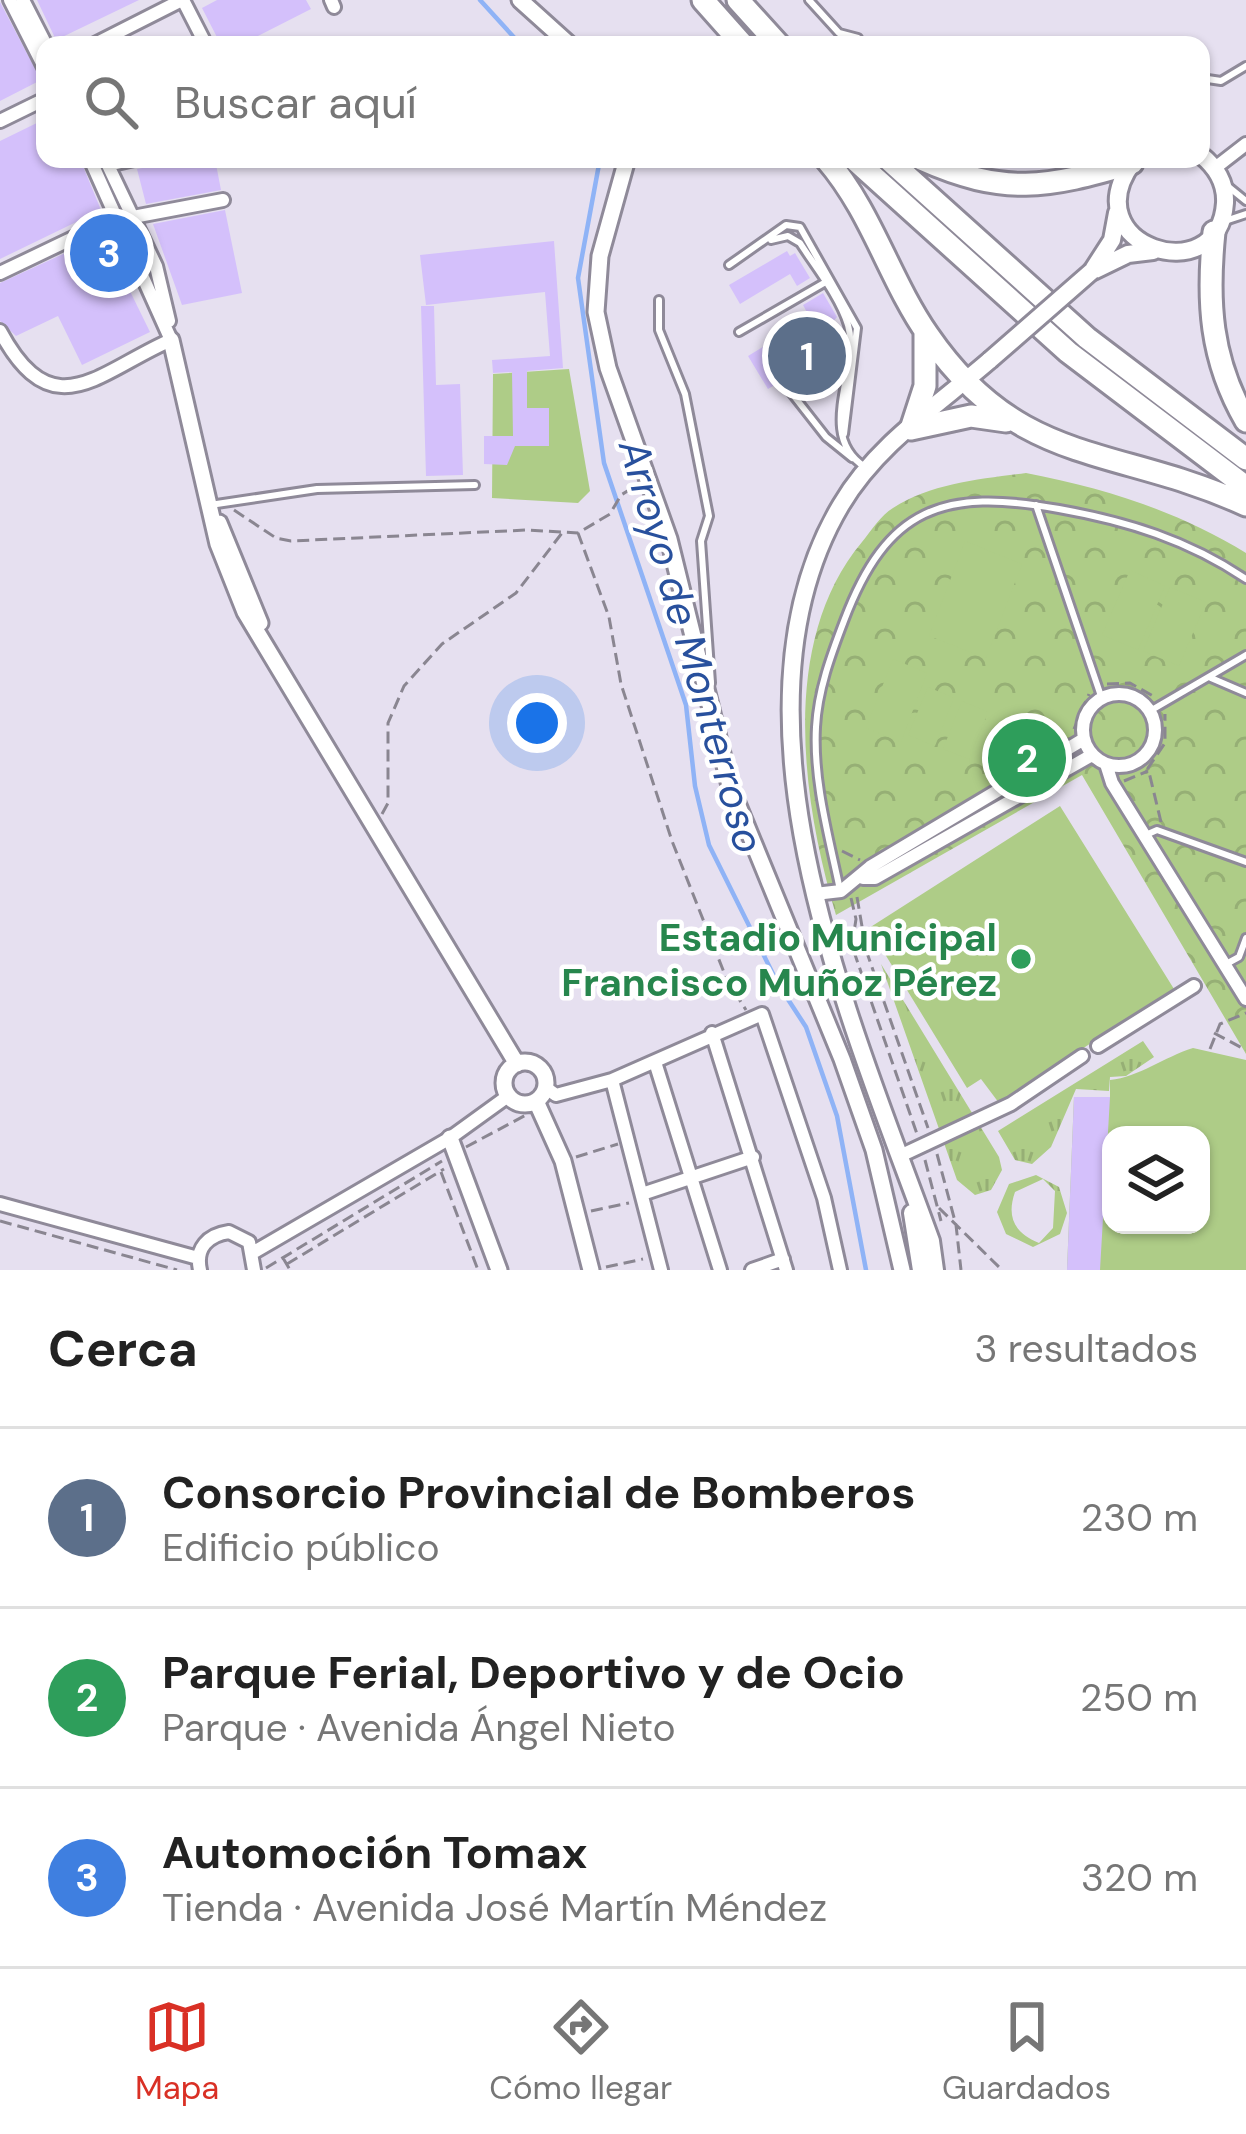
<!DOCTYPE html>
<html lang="es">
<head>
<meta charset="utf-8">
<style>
	body { margin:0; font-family:"DM Sans",sans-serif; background:#f6f6f6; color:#222 }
	.controls { position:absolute; right:36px; bottom:36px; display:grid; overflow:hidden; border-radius:24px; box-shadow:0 3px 9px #0004 }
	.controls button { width:108px; height:108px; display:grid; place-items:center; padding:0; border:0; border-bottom:3px solid #e0e0e0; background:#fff; color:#222; font:60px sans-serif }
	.you { position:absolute; left:537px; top:723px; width:42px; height:42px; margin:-30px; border:9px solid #fff; border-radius:50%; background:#1a73e8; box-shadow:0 0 0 18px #1a73e833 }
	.badge { display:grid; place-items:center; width:78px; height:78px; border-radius:50%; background:#d93025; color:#fff; font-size:39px; font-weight:700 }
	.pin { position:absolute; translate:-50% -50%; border:6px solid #fff; box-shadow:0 3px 12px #0006 }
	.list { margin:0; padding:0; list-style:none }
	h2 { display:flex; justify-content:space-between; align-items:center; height:156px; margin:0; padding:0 48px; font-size:51px }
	h2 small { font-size:39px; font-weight:400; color:#767676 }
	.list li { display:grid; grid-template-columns:78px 1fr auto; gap:36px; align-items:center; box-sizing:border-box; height:180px; padding:0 48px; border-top:3px solid #e0e0e0 }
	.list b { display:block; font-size:45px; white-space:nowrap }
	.list p { margin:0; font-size:39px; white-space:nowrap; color:#767676 }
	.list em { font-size:39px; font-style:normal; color:#767676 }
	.icon { flex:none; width:66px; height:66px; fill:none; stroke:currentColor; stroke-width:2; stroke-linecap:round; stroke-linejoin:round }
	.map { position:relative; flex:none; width:1246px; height:1270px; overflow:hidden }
	.search { position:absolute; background:#fff; box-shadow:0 3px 9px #0004; left:36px; right:36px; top:36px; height:132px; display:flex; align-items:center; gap:30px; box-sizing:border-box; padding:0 42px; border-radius:24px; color:#767676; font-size:45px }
	.sheet { height:696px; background:#fff }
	nav { display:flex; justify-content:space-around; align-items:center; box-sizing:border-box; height:168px; border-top:3px solid #e0e0e0; background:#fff; font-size:33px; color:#767676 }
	nav a { display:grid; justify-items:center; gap:6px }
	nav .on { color:#d93025 }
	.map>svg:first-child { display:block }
	.grass { fill:url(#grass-tufts); fill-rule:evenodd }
	.forest { fill:url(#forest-crowns) }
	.garden { fill:#aecc87; fill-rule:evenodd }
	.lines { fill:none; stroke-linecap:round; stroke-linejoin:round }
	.stream { stroke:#8fb3f6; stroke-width:4.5 }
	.building { fill:#d4c0fb }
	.service-casing { stroke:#8f8a99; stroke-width:12 }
	.minor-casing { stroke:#8f8a99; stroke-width:18 }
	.tertiary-casing { stroke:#8f8a99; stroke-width:21 }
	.secondary-casing { stroke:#8f8a99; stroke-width:22 }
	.motorway-casing { stroke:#8f8a99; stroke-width:27 }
	.path { stroke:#8a8691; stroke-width:3; stroke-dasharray:12 6; stroke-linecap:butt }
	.service { stroke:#fff; stroke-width:6 }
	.minor { stroke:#fff; stroke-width:12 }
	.tertiary { stroke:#fff; stroke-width:15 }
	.secondary { stroke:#fff; stroke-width:16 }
	.motorway { stroke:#fff; stroke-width:21 }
	.secondary-bridge-casing { stroke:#8f8a99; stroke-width:22; stroke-linecap:butt }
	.secondary-bridge { stroke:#fff; stroke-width:16 }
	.leisure-dot { fill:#2e9e5b; stroke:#fff; stroke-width:4.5 }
	.labels { text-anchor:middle; stroke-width:9; stroke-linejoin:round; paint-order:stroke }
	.leisure-label { font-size:39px; font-weight:bold; fill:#27864d; stroke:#fff; text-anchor:end }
	.water-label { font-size:42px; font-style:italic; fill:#28509d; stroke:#fff }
</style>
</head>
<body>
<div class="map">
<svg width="1246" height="1270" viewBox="0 0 1246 1270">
	<defs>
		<pattern id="grass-tufts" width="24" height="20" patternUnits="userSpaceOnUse" patternTransform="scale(3)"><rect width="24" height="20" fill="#aecc87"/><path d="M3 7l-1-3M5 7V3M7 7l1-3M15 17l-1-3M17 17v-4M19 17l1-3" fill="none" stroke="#96af75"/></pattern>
		<pattern id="forest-crowns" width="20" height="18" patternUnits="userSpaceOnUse" patternTransform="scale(3)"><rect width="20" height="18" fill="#aecc87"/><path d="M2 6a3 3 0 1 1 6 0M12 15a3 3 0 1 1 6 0" fill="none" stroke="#96af75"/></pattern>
	</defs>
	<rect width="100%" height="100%" fill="#e6e0f0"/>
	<path class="grass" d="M881,964L999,1157L1002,1170L991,1190L975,1195L957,1180Z
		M1143,1041L1154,1057L1126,1076L1110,1077L1109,1091L1076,1089L1051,1147L1032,1164L1015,1160L998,1131Z
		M1036,1175L1059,1187L1067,1213L1060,1234L1033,1247L1006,1234L997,1212L1009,1184ZM1043,1179L1055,1191L1053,1228L1039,1243C1015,1233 1006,1218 1015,1192Z"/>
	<path class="forest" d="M1026,473C1104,488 1178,511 1246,553V1054L1082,775L836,915C802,801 779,641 862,542C871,531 881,515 893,508C932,483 981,479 1026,473Z"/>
	<path class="garden" d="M569,369L590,491L578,503L492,498L493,374Z
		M965,541L1022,564L986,658L929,636Z
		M1130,570L1165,586L1138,650L1102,635Z
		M1170,587L1206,602L1179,666L1143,651Z
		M893,659L927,673L901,742L866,728Z
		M928,687L954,698L935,746L908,735Z
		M962,701L988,712L969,759L943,749Z
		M1060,806L1174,989L999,1103L981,1079L967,1088L869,928Z
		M1193,1048L1246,1060V1270H1067L1074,1097H1110V1080C1139,1077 1164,1057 1193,1048ZM1111,1135H1201V1225H1111Z"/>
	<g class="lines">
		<path class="stream" d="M480,0L521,45
			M600,159L578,278L604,463L686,705L695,786L709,845L778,984L806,1027L837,1116L866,1270"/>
	</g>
	<path class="building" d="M37,0H139L56,40Z
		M217,0H306L311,9L240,45H221L202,8Z
		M0,2L41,80L0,101Z
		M45,119V159H80L101,210L0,259V141Z
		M188,159H215L221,190L146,204L137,169Z
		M225,210L242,293L182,305L153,224Z
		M111,232L130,281L126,283L150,332L82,365L58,316L16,336L0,321V283Z
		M554,241L563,368L527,371V408H549V446H515L507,465L484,464V436H513L512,372L493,373L492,360L550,356L545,292L426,305L420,255Z
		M787,251L790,256L795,253L810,278L797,286L790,274L740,304L729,285Z
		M823,293L837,317L831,324L843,344L768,389L748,356L810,318L803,305Z
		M421,306H434L436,385L460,384L463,475L426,476Z
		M1074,1097H1110L1100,1270H1067Z"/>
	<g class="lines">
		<g class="service-casing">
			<path id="service" d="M809,0L839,33L858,38
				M1201,78L1221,81L1246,66
				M1230,188L1246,201
				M1225,221L1246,214
				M771,240L788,236L800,243C816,268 839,296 848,325C861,369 814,434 865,467
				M729,265L786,225L800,227L857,328L844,434
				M659,300V330L685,394L709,516L701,541L711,683
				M739,332L824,283
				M786,386L826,437L852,458
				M210,505L317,489L475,485
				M1036,505L1102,699
				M1211,678L1246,693
				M1150,711L1246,655
				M1148,834L1157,830L1246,862
				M840,890C829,837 813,781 816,727C818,690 831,655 844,621C887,507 943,488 1059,509C1127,521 1188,540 1246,579
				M1228,963L1239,957L1246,938"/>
		</g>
		<g class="minor-casing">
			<path id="minor" d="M10,0L45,69
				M23,0L46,45
				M183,0L206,45
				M331,0L334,7
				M93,45L182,0
				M0,121L45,99
				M90,159L171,340
				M105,159L156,266L169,321
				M108,165L134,159
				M1215,168L1246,144
				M133,217L223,200
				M0,273L119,216
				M0,331C53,430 98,372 171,340
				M1083 730a36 36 0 1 1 72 0a36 36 0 1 1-72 0Z
				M1106,764L1112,783L1246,999
				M863,878H875L1092,755
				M815,894L841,891L870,867L1084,739
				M712,1033L786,1270
				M1098,1046L1194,986
				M655,1062L720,1270
				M612,1080L661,1270
				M546,1088L556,1095L612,1080L762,1014L824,1198L840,1270
				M902,1155L1011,1104L1082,1056
				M645,1193L753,1157
				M0,1204L198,1258
				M254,1252L450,1138L508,1096
				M200,1270C195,1248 208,1235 229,1232L249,1242L254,1270
				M752,1270L783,1259"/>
		</g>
		<g class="tertiary-casing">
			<path id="tertiary" d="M520,0L570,45
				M627,159L600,256L596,312L608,368L669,539L730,786L842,1059L874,1150L902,1270
				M171,340L218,544L245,612L517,1064
				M219,523L260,623
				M504 1083a21 21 0 1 1 42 0a21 21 0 1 1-42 0Z
				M536,1101L563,1161L591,1270
				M450,1138L499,1270"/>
		</g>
		<g class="secondary-casing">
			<path id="secondary" d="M1133,162C1071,246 1219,293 1225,203C1226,182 1216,167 1201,155
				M1092,271L1112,240L1117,213
				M1093,271L1128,254L1153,251
				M912,1213L921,1270
				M935,1270L931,1241C855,1031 715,717 841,505C876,445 938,405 990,360"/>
		</g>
		<g class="motorway-casing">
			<path id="motorway" d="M703,0L743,45
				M738,0L779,45
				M826,159C872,212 889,279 928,335C1020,469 1116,445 1246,505
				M854,159L1068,352L1246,487
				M888,159L1087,338L1246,459
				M921,159C1004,196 1047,188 1132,163
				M1214,232C1207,301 1210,359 1246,421
				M925,332V386L911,429L971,416L1006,421"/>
		</g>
		<path class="path" d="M234,510L276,538L291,541L527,530L578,533L610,514L621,495L634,487
			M578,533L609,617L621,684L672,841L727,980L746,1010
			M1107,684L1130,683L1153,696
			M1074,729L1089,694
			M1124,781L1148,771
			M382,814L388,803V723L404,686L442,644L516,593L562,533
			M1161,822L1148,768L1165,743V714
			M842,851L860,860
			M857,897L866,950L928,1128
			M851,898L856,919L852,946L917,1134
			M1214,1033L1246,1050
			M1210,1049L1220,1024L1246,1013
			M466,1147L526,1115
			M937,1154L956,1225L961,1270
			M576,1157L618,1144
			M925,1160L941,1221
			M441,1172L478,1270
			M939,1208L1002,1270
			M591,1211L629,1203
			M0,1221L177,1270
			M283,1258L290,1270
			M287,1264L444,1169
			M606,1267L643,1259
			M266,1268L442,1161"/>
		<use href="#service" class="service"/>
		<use href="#minor" class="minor"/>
		<use href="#tertiary" class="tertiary"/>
		<use href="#secondary" class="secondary"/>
		<use href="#motorway" class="motorway"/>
		<g class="secondary-bridge-casing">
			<path id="secondary-bridge" d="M990,360L1092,271"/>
		</g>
		<use href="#secondary-bridge" class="secondary-bridge"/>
	</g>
	<circle class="leisure-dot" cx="1021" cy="959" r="12"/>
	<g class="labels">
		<g class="leisure-label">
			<text x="997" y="951">Estadio Municipal<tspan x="997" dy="45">Francisco Muñoz Pérez</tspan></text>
		</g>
		<g class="water-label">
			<text transform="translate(692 646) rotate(74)" y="15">Arroyo de Monterroso</text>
		</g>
	</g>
</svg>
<div class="controls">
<button><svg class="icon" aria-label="layers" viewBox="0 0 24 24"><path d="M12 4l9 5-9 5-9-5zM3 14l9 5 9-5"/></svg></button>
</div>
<div class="you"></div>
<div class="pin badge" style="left:807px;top:356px;background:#5c6f8a">1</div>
<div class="pin badge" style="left:1027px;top:758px;background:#2e9e5b">2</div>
<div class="pin badge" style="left:109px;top:253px;background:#3f7fe0">3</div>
<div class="search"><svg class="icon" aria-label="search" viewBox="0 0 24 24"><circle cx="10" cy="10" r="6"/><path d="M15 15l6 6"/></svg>Buscar aquí</div>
</div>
<section class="sheet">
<h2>Cerca<small>3 resultados</small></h2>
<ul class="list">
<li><span class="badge" style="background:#5c6f8a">1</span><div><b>Consorcio Provincial de Bomberos</b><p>Edificio público</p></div><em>230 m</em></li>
<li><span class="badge" style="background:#2e9e5b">2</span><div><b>Parque Ferial, Deportivo y de Ocio</b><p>Parque · Avenida Ángel Nieto</p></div><em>250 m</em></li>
<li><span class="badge" style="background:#3f7fe0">3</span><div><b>Automoción Tomax</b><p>Tienda · Avenida José Martín Méndez</p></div><em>320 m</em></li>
</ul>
</section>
<nav>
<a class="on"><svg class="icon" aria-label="map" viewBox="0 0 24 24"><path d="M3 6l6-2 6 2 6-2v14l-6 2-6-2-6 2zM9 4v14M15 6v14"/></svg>Mapa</a>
<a><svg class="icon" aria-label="directions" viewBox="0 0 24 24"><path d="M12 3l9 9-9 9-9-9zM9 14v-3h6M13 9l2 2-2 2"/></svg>Cómo llegar</a>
<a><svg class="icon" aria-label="saved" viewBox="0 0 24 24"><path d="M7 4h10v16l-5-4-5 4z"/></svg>Guardados</a>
</nav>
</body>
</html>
